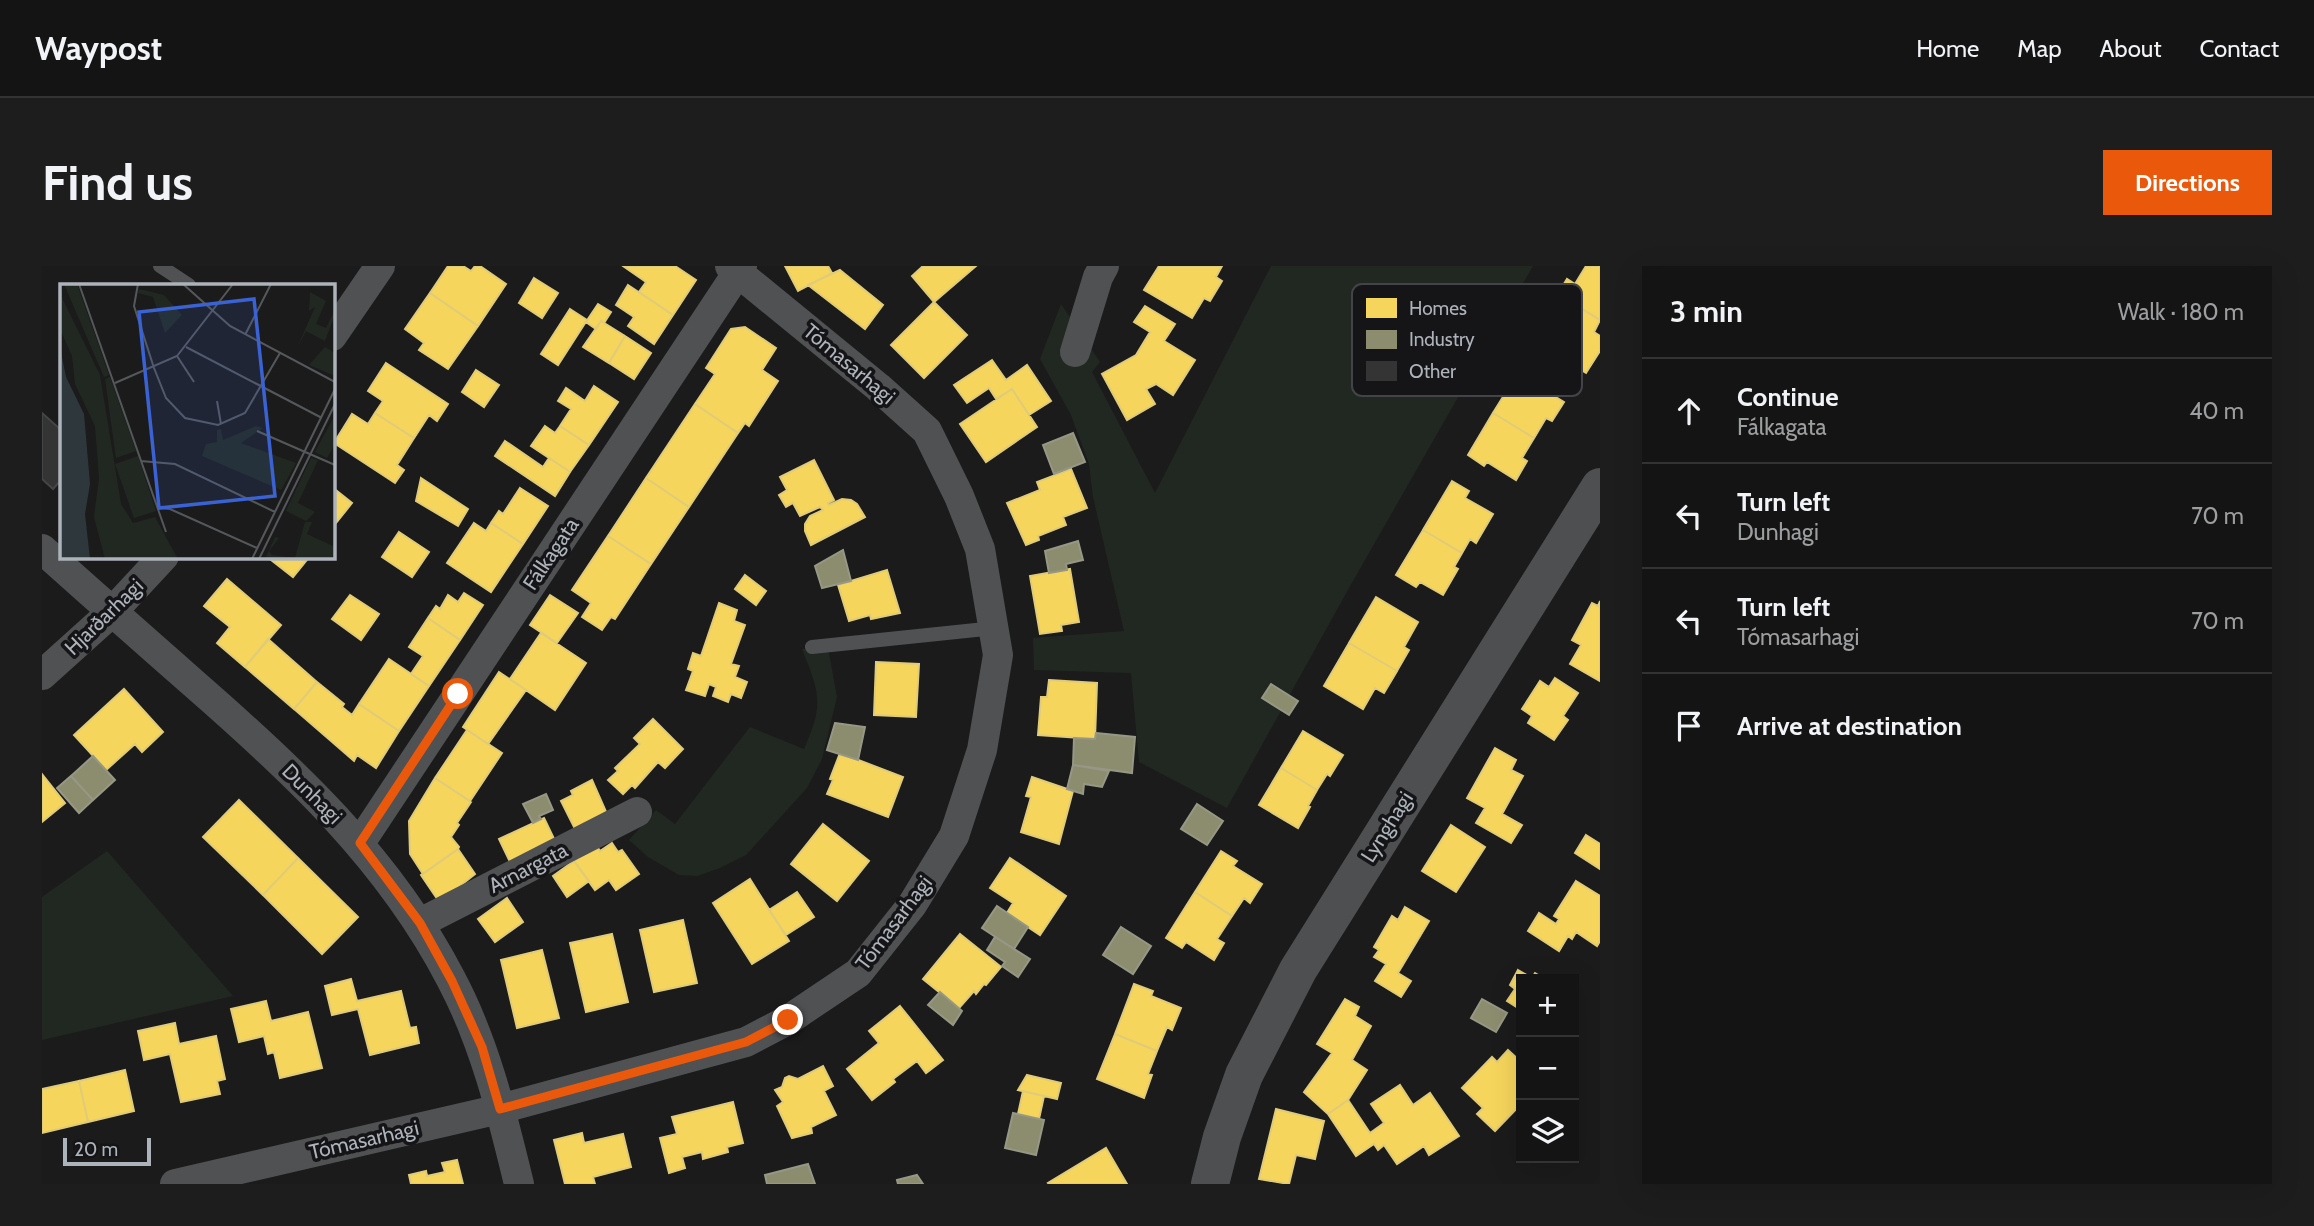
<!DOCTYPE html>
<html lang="en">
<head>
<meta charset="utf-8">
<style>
	body { margin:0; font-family:Cabin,sans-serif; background:#1d1d1d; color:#f1f3f6 }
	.controls { position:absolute; right:21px; bottom:21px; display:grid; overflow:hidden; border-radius:0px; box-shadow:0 7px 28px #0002 }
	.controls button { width:63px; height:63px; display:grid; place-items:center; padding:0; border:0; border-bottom:2px solid #333334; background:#141414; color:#f1f3f6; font:35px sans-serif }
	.scale { position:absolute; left:21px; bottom:18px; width:88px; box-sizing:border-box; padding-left:7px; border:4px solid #adb3ba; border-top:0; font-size:19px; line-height:24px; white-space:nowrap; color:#adb3ba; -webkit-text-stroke:5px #151517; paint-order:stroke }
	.stop { position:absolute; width:21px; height:21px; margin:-16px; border:5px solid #ea580c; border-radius:50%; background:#fff }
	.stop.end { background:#ea580c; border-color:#fff; box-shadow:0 2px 7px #0008 }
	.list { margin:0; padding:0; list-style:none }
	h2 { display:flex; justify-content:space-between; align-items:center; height:91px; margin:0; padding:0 28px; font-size:30px }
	h2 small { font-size:23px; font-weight:400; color:#9d9ea0 }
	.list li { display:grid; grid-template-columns:46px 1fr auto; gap:21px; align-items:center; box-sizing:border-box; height:105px; padding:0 28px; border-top:2px solid #333334 }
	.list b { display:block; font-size:26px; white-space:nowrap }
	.list p { margin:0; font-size:23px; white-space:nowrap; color:#9d9ea0 }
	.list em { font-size:23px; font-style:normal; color:#9d9ea0 }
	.icon { flex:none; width:38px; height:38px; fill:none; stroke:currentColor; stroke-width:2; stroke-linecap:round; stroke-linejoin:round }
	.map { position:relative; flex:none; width:1558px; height:918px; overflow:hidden; border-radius:0px }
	header { display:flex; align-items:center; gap:42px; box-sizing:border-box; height:98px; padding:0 35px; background:#141414; border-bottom:2px solid #333334 }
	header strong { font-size:33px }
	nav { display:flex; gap:38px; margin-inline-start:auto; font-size:24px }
	.intro { display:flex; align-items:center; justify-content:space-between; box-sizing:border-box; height:168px; padding:0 42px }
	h1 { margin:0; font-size:49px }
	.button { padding:18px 32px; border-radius:0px; background:#ea580c; color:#fff; font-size:24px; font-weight:700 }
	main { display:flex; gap:42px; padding:0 42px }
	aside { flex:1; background:#141414; border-radius:0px; box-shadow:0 7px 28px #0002 }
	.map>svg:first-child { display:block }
	.green { fill:#212821 }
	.homes { fill:#f6d55c; stroke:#e0cb78; stroke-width:2 }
	.industry { fill:#8c8c6e; stroke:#969885; stroke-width:2 }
	.building { fill:#343435; stroke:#434547; stroke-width:2 }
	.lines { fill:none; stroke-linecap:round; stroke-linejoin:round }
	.lane { stroke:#4f5153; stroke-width:14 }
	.street { stroke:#4f5153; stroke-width:30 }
	.secondary { stroke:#4e4f51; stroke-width:38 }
	.route { stroke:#ea580c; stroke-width:9 }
	.labels { text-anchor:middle; stroke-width:7; stroke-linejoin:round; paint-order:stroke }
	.street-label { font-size:21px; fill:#adb3ba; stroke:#151517 }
	.inset-road { fill:none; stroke:#55585b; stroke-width:2 }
	.view { fill:#3a62d2; fill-opacity:0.15; stroke:#3a62d2; stroke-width:3.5 }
	.inset-edge { fill:none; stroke:#adb3ba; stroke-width:3.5 }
	.key { fill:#151517; stroke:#434448; stroke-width:2 }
	.key-label { font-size:19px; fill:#adb3ba }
</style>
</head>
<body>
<header>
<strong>Waypost</strong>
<nav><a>Home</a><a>Map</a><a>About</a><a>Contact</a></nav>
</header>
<div class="intro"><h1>Find us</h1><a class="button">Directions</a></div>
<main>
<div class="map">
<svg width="1558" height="918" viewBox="0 0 1558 918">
	<rect width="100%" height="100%" fill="#1b1b1b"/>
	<path class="green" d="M1229,0H1491L1307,322L1185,542L1097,496L1089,407L992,404L991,372L1082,365L1051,231L1047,198L1029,149L998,93L1019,38L1058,96L1050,106L1113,227Z
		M786,382L795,431L780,493L765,522L704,589L678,602L655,610L637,609L606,591L587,574L614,544L633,558L708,461L762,483C782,438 778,428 760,383Z
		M65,585L191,730L0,774V631Z"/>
	<path class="homes" d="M406,0H421L429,5L433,0H438L464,18L436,60L388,27Z
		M581,0H633L654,14L631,49L597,26L604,16Z
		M743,0H786L790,7L756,25Z
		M881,0H934L892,36L870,10Z
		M1117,0H1180L1174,11L1180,15L1168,35L1162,32L1150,52L1102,24Z
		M1544,0H1558V54L1516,28L1525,13L1533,18Z
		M798,4L841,39L823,63L766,19Z
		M492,12L516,27L500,52L477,37Z
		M586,19L631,49L612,78L586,60L592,51L574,39Z
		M388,27L436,60L406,103L377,84L382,77L363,63Z
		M1516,28L1558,54L1552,66L1558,70V85L1544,107L1497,78L1517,46L1508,41Z
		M892,36L925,69L882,112L849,79Z
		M556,38L569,46L562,57L559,55L554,63L544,56Z
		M1103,40L1133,58L1122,75L1153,94L1131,129L1114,118L1104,123L1113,138L1085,154L1060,108L1094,89L1108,66L1092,56Z
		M528,43L545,54L516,99L499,88Z
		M559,55L583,70L567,97L541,81Z
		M703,61L734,82L720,104L736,115L707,160L703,157L696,167L653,138L673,108L664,102L689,63Z
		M583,70L609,87L592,113L567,97Z
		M950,94L964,114L985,99L1009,135L987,149L970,123L954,133L947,122L925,137L912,119Z
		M344,97L406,138L395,155L387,149L372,172L333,147L341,135L326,125Z
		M1479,102L1498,113L1494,119L1522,136L1510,155L1504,152L1492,172L1451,147Z
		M434,104L457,119L442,141L420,126Z
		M552,120L576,136L547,179L518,160L529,143L516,135L524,122L543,135Z
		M970,123L995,161L944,196L918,158Z
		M653,138L696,167L647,241L604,212Z
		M333,147L372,172L355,199L362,204L353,217L292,177L310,148L326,158Z
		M1451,147L1492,172L1480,192L1485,195L1474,214L1445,196L1442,200L1426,189Z
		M503,160L513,167L518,160L547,179L528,206L489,180Z
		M463,175L501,201L507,192L528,206L513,230L453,190Z
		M772,194L792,234L786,237L787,239L800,233L809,234L815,238L823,251L769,279L763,265V258L768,250L781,244L778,241L758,250L751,237L744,241L737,229L745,224L738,211Z
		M1029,203L1045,242L1021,251L1024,259L996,270L997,274L984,279L965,237L998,224L995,216Z
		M379,212L426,243L416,260L374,235Z
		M604,212L647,241L609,298L566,270Z
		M1410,215L1427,225L1423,232L1451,248L1434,277L1428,273L1420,287L1381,264Z
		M290,221L310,237L290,262Z
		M478,222L506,240L481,278L449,257L457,245L461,248Z
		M432,257L444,265L449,257L481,278L449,326L405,297Z
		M1381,264L1420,287L1412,301L1416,303L1401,329L1378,316L1374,321L1354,309Z
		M357,266L387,286L370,311L340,291Z
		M566,270L609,298L573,353L569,351L560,364L540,351L549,337L530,324Z
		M224,290H268L251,311Z
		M1028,303L1037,356L1019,359L1020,365L998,368L988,310Z
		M845,304L858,347L829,353L828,349L807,355L796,319Z
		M703,309L724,325L714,339L693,323Z
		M185,313L239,359L203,401L175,377L188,361L162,340Z
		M422,327L441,339L418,374L386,352L394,340L398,343L406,329L416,336Z
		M308,329L337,348L319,374L290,353Z
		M508,329L536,347L515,377L488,359Z
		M1334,331L1376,356L1362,381L1367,384L1355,405L1307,377Z
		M1558,335V415L1528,398L1539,379L1530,374L1550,337L1556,340Z
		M677,337L695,344L692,355L703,359L689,398L697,400L693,411L705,416L699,432L689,428L686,436L671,430L674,421L667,418L663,430L644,424L651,405L646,403L651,387L659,390Z
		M386,352L418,374L387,420L369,408L381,390L367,381Z
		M499,367L544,397L513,444L468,413Z
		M226,373L275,416L252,443L203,401Z
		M1307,377L1355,405L1342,427L1333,422L1321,443L1282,420Z
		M347,393L387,420L357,465L317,438Z
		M834,396L877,398L874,451L832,449Z
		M457,406L484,424L446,478L421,461Z
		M1513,412L1536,427L1521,450L1526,454L1512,474L1486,457L1490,450L1480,443L1498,415L1507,421Z
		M1007,414L1055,417L1053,473L996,469L999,431H1005Z
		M275,416L302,438L300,441L310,449L317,438L357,465L334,502L315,489L312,495L252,443Z
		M82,423L121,466L100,486L93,478L64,504L32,469Z
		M611,453L641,483L623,502L616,496L593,522L590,519L581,528L566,514L576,505L573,502L598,478L592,472Z
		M425,464L460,487L428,535L393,512Z
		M1261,465L1301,489L1288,510L1285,508L1275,524L1239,502Z
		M1453,482L1474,494L1469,504L1481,510L1460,548L1480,559L1469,577L1434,557L1443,542L1425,532Z
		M798,487L861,511L846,551L785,528L791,514L788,513Z
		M1239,502L1275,524L1266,540L1268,541L1256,562L1217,539Z
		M0,508L23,537L0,556Z
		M990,511L1031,525L1017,578L979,566L989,531L984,530Z
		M393,512L429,536L415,557L417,559L409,571L417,581L416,583L381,608L368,588L367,555Z
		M550,514L565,548L533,563L519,535L531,529L529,525Z
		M197,534L256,592L221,629L161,571Z
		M502,552L515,579L470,600L457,573Z
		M781,558L827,595L795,635L749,598Z
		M1409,559L1443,581L1414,626L1380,605Z
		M1544,569L1558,578V603L1533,587Z
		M570,577L576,586L580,584L597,608L574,624L567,614L553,624L532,595L554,579L558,585Z
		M416,583L433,608L418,620L417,628L396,634L379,609Z
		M1179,585L1195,595L1191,600L1220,618L1208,637L1202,632L1190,650L1153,626Z
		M256,592L316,651L280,688L221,629Z
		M968,592L1024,630L998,669L965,647L971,637L948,622Z
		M532,595L547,615L525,631L511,610Z
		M708,613L747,675L710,698L671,637Z
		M1534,615L1558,630V675L1555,680L1534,666L1530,673L1526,670L1517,685L1486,665L1497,647L1514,658L1517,653L1512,650Z
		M755,626L772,651L744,669L727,644Z
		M1153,626L1190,650L1175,673L1182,677L1172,694L1144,676L1140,682L1124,672Z
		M465,632L481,656L453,676L436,653Z
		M1363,641L1387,655L1356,707L1369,715L1359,731L1333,715L1344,698L1332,691L1337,684L1332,681L1350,650L1356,654Z
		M641,654L655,717L612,726L598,664Z
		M570,668L586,736L544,746L528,677Z
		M918,668L959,701L944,719L942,718L934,728L932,725L917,742L881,713Z
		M500,684L517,752L475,762L459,694Z
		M1476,704L1490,712L1493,707L1503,713H1479V744L1465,735L1473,723L1468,719Z
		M309,713L315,735L359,725L368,762L374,761L377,777L328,789L316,743L290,749L283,720Z
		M1092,718L1111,725L1109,730L1139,742L1130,764L1125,761L1115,785L1073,768Z
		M1303,733L1317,741L1313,750L1329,760L1310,794L1325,804L1306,834L1286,848L1262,826L1290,787L1275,778Z
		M224,735L229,755L266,746L280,802L238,812L232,786L226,788L222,770L197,776L189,743Z
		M858,740L901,794L884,807L875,795L851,813L853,816L830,834L805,803L837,777L827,765Z
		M133,757L137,778L174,770L183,813L175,815L178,828L139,836L128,788L102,794L96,765Z
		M1073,768L1115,785L1106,808L1110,809L1102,832L1055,813Z
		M1466,784L1479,796V838L1453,865L1435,848L1441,842L1420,822L1450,791L1455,796Z
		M781,800L791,820L782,825L794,849L769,861L770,867L750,872L735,840L741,836L733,824L740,821L743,812L747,810L756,813Z
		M83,804L92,845L46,856L37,815Z
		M985,809L1019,817L1015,833L976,824Z
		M37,815L46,856L0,867V823Z
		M1358,819L1371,839L1388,827L1417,870L1387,889L1382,880L1355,898L1342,879L1336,884L1332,878L1314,890L1286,848L1306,834L1328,867L1342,857L1329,838Z
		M981,825L1002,830L997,853L976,848Z
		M691,836L701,877L685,881L686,886L661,893L660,886L640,891L643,902L627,907L618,872L635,868L630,851Z
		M1234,843L1282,855L1273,893L1254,889L1247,918L1217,913Z
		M540,867L542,877L581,868L589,901L551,911L553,918H523L512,874Z
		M1064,882L1085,918H1007L1006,917Z
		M415,894L421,918H369L367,909L384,905L385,910L403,906L400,897Z"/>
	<path class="industry" d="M1031,167L1043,196L1012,208L1001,179Z
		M1036,275L1041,294L1024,298L1025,304L1007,307L1003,285Z
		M801,284L809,315L780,322L773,300Z
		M1229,418L1256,435L1247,449L1220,432Z
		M793,457L823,461L816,494L785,484Z
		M1054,467L1093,471L1090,507L1031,499L1032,472L1053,473Z
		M51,490L73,514L51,534L29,510Z
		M1031,499L1067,505L1060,521L1042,518L1041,528L1025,523Z
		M29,510L51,534L37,547L15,522Z
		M504,528L511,544L497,550L499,553L491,557L481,538Z
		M1155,538L1181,555L1165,579L1139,563Z
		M955,640L986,661L972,683L940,662Z
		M1079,661L1109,680L1091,708L1061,689Z
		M953,671L988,693L976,711L960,700L963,696L945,684Z
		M898,726L920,745L911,759L886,739Z
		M1440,733L1465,747L1454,766L1429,752Z
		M971,847L1002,854L994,889L963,882Z
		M766,898L773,918H725L723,909Z
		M875,909L881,918H856L855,914Z"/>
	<path class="building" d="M0,147L19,164V214L11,223L0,213Z"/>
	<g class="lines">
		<path class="lane" d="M118,0L147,19
			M770,381L953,362"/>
		<path class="street" d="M290,70L338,0
			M1033,86L1056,11L1062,0
			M0,283C50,328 100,372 150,416C251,504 347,593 409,713C443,777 460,848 477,918
			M0,409L70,346L122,290
			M318,577L700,0
			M378,657L595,546
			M133,918L458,843L704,776L746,754L816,707L870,639L912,570L940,484L956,389L938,283L917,230L885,165L836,121L688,0"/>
		<path class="secondary" d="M1168,918L1180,871L1202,809L1256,704L1558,221"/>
	</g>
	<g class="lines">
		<path class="route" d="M416,428L318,577L378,657L410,715L440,781L458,843L704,776L746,754"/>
	</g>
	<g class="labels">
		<g class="street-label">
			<text transform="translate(807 98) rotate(40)" y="7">Tómasarhagi</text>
			<text transform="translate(509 288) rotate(-56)" y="7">Fálkagata</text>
			<text transform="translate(62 351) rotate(-44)" y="7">Hjarðarhagi</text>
			<text transform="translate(270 528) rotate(45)" y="7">Dunhagi</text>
			<text transform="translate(1345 561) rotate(-58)" y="7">Lynghagi</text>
			<text transform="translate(486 602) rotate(-27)" y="7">Arnargata</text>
			<text transform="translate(852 657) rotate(-53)" y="7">Tómasarhagi</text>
			<text transform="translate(322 874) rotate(-13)" y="7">Tómasarhagi</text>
		</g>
	</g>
	<g transform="translate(18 18)">
		<rect width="275" height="275" fill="#1b1b1b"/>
		<path d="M0,0L3,16L40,91L61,220L73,239L95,233L118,275H45L34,233L39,194L35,142L15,100L12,72L0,45ZM4,0H17L49,91L44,93ZM79,5L104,11L122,31L105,49L93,13L78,9ZM250,8L266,17L256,40L266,44L275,26V31L265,57L246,47L237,64L255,23L249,27ZM265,63L275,69V92L249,81ZM50,93L76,167L56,174L45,95ZM275,131V160L267,174L255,168ZM196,142L203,144L181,159L236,179L221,206L142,172L146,160L157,158V146L161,145L163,156ZM78,172L96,227L74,234L55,180ZM251,174L258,176L238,219L255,228L246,237L226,227ZM245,238H252L247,250L275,263V275H205L215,253L219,254L209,267L212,271L235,274Z" fill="#212821"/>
		<path d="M0,63L6,93L24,130L30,200L25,230L30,275H0Z" fill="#2e383c"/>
		<path class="inset-road" d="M19,0L106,248M78,0L74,22L94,84L106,114L125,134L158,141L185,129L220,69M123,0L170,42L275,98M185,51L211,0M126,63L262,134M117,72L134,98M55,99L117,72L173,0M157,117L161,140M197,147L275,181M81,177L115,180L215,228M98,224L110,225L197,264M192,275L275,105M199,275L275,120"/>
		<path class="view" d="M194,15L215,212L99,224L79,28Z"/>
		<rect width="275" height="275" class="inset-edge"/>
	</g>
	<rect x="1310" y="18" width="230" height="112" rx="10" class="key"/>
	<rect x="1324" y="32" width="31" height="20" fill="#f6d55c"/>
	<rect x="1324" y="64" width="31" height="19" fill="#8c8c6e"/>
	<rect x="1324" y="95" width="31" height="20" fill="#343435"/>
	<g class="key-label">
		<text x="1367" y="49">Homes</text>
		<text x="1367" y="80">Industry</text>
		<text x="1367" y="112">Other</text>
	</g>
</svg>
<div class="controls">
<button>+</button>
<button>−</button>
<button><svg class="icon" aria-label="layers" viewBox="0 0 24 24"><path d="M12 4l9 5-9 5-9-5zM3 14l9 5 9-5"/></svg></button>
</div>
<div class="scale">20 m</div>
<div class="stop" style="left:416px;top:428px"></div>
<div class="stop end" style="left:746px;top:754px"></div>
</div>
<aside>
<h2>3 min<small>Walk · 180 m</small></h2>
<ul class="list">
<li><svg class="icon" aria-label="ahead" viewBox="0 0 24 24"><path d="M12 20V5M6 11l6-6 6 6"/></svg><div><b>Continue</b><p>Fálkagata</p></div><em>40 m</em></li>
<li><svg class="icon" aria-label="left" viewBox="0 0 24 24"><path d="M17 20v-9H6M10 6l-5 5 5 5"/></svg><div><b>Turn left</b><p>Dunhagi</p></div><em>70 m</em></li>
<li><svg class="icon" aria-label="left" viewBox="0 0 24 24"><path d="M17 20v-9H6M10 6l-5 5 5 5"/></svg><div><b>Turn left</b><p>Tómasarhagi</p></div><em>70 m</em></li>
<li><svg class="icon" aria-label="arrive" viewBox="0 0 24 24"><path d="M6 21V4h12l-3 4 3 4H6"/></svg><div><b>Arrive at destination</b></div></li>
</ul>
</aside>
</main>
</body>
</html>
